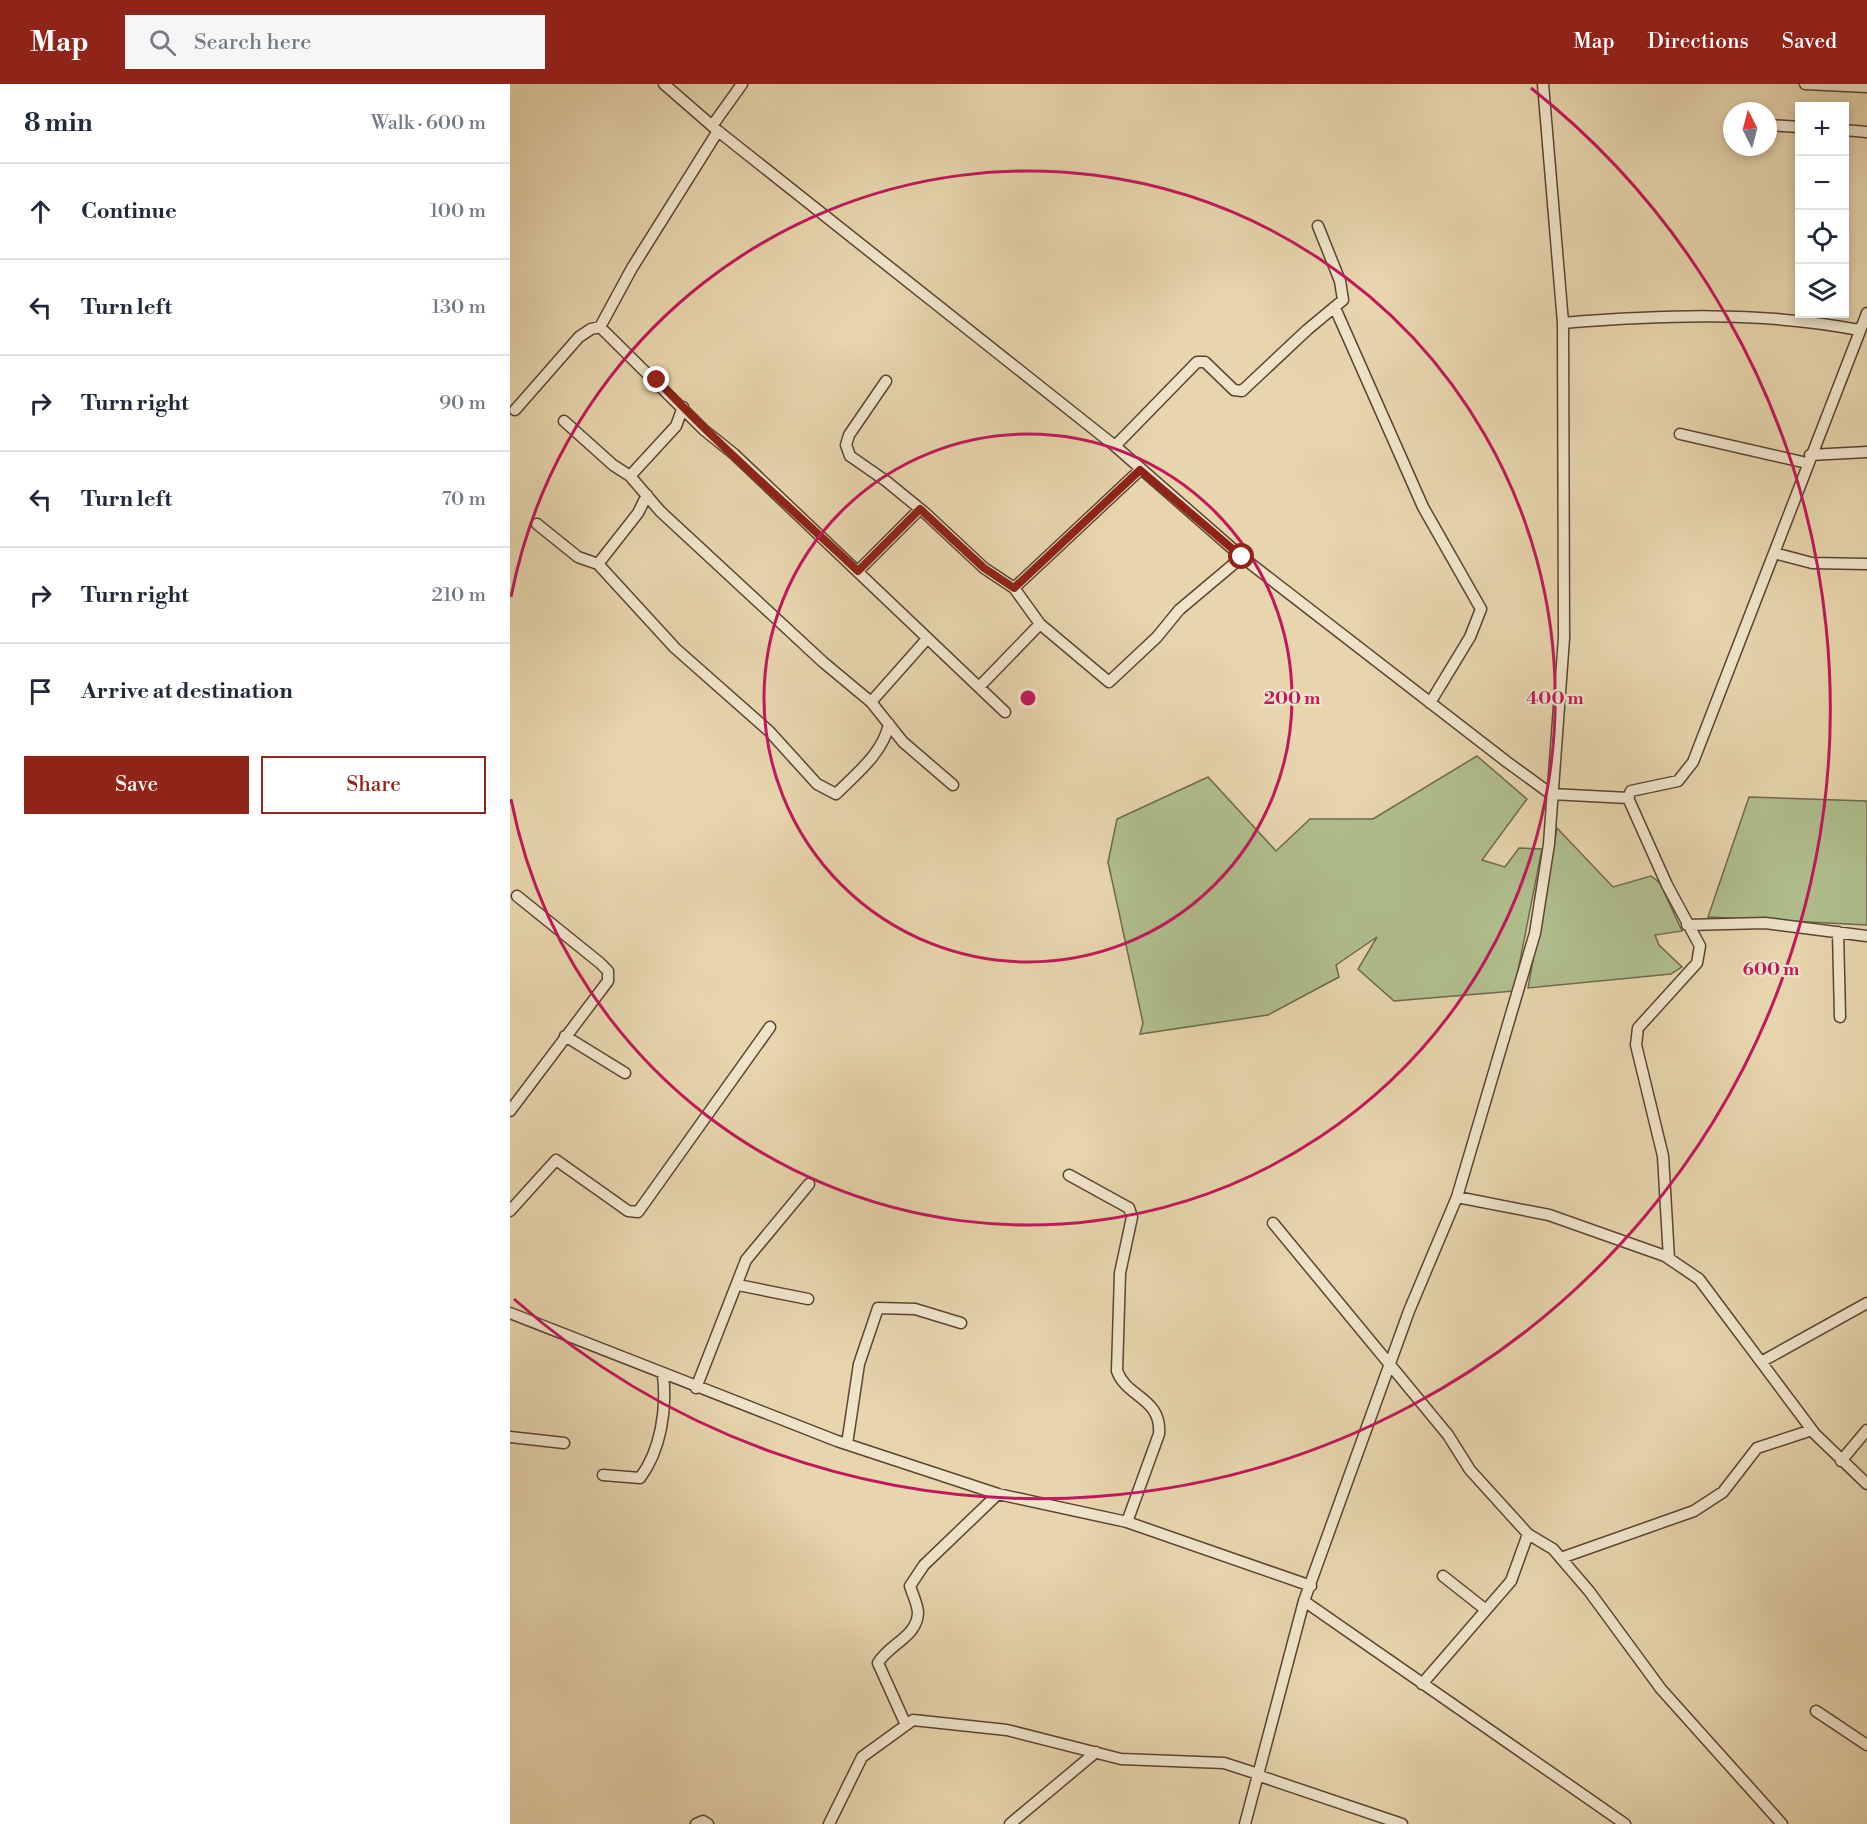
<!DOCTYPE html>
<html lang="en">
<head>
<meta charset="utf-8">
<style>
	body { margin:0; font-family:"Libre Bodoni",serif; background:#f6f6f7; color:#1f2937 }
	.controls { position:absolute; right:18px; top:18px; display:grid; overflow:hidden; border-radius:0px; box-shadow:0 3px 9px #0003 }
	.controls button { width:54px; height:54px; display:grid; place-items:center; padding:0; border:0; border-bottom:2px solid #e0e1e3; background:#fff; color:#1f2937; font:30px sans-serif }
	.compass { position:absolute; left:1213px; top:18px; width:54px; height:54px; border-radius:50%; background:#fff; box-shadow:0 3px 9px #0003; rotate:354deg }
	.stop { position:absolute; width:18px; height:18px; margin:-14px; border:4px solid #8f2418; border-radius:50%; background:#fff }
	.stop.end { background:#8f2418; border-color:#fff; box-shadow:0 2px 6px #0008 }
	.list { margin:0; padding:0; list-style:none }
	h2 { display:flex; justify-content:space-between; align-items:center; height:78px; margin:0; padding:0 24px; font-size:26px }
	h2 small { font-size:20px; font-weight:400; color:#747a83 }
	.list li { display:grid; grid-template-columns:39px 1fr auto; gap:18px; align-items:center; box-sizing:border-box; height:96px; padding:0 24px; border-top:2px solid #e0e1e3 }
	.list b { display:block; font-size:22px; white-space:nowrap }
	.list em { font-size:20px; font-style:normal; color:#747a83 }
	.actions { display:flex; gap:12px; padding:18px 24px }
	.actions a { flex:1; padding:14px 0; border:2px solid #8f2418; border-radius:0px; text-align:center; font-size:21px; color:#8f2418 }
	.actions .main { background:#8f2418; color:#fff }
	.icon { flex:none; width:33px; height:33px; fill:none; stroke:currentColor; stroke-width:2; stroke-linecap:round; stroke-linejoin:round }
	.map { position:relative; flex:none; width:1357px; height:1740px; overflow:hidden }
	header { display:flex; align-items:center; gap:36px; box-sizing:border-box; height:84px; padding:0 30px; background:#8f2418; color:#fff }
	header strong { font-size:28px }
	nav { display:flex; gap:33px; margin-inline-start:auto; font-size:21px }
	.search { width:420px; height:54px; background:#f6f6f7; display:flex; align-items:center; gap:15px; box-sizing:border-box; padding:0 21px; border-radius:0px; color:#747a83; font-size:22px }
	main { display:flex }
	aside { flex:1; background:#fff }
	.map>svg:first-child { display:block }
	.green { fill:#b0be8e; stroke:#6e694c; stroke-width:1.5 }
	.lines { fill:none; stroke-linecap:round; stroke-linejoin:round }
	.minor-casing { stroke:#5c4432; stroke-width:13 }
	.minor { stroke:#efe4ca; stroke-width:10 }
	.route { stroke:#8f2418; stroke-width:8 }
	.ring { fill:none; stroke:#c2185b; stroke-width:3 }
	.centre { fill:#c2185b; stroke:#efe4ca; stroke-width:3 }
	.ring-label { font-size:18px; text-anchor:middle; font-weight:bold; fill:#c2185b; stroke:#efe4ca; stroke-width:4.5; stroke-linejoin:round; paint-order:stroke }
</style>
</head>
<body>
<header>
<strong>Map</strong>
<div class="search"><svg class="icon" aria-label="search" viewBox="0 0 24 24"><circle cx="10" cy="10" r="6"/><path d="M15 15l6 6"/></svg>Search here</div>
<nav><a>Map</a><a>Directions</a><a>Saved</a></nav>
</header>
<main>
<aside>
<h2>8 min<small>Walk · 600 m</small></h2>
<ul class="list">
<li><svg class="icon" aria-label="ahead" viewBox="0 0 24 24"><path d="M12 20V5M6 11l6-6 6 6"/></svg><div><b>Continue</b></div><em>100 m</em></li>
<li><svg class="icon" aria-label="left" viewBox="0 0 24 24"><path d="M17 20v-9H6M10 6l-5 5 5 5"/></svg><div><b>Turn left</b></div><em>130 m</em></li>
<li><svg class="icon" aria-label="right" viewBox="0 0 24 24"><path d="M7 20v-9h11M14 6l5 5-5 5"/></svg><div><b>Turn right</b></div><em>90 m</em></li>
<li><svg class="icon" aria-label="left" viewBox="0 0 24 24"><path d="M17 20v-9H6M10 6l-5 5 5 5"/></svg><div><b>Turn left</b></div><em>70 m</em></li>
<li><svg class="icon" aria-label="right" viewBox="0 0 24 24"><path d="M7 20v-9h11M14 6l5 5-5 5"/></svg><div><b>Turn right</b></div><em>210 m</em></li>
<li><svg class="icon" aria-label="arrive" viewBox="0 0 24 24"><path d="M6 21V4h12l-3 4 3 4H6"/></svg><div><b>Arrive at destination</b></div></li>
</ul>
<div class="actions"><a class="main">Save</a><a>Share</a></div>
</aside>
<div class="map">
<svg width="1357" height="1740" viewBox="0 0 1357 1740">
	<rect width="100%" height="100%" fill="#e7d5ad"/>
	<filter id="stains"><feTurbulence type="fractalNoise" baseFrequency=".00333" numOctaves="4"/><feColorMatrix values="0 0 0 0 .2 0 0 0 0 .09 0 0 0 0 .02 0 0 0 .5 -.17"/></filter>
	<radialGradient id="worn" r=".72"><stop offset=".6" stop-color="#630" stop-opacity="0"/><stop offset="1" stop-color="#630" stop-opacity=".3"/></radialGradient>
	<path class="green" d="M967,672L1017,715L972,776L995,783L1009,764L1032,765L1004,907L884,917L848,885L867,853L826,881L829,893L758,931L630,950L633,939L598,778L607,735L698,693L766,767L800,735H863Z
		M1239,713L1357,717V841L1198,833Z
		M1047,744L1103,803L1141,792L1150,799L1172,847L1145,851L1149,861L1172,883L1161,890L1018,904Z"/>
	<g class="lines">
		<g class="minor-casing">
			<path id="minor" d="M154,0L208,47L605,362L732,473L997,678L1041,710L1118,714
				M1295,0L1357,3
				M1258,41L1290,43
				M202,42L232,0
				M1334,46L1357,48
				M825,224L913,423L971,525L960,553L920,619
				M1053,239C1152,231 1251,227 1349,246
				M90,243L194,346L224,370L495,628
				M376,297L339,351L336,361L340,372L376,397L414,428L474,484L504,504L530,540L599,598L647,553L669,526L732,473
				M5,326L69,253L81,245L90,243L122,184L208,47
				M54,337L103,381L120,392L150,427L313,578L361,618L393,658L443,701
				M1170,350L1297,379
				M605,362L687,278H695L724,306L732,307L797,246L833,216L830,197L808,142
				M1300,371L1357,368
				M120,392L166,342L173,323
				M27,440L68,473L88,480L165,564L259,647L307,700L326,710C346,690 373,669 379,640
				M1264,469L1302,479L1357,480
				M88,480L128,429L137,411
				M348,487L410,425
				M504,504L630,386
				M469,603L530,540
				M361,618L416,556
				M1177,841L1255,839L1357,852
				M1328,848L1330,933
				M55,952L115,989
				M0,1027L98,897V887L90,879L7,812
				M559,1091L619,1124L622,1133L610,1189L607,1287C617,1314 652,1314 649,1350L617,1438
				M947,1113L1039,1131L1155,1172L1189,1195L1305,1350L1357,1400
				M0,1127L46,1076L118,1127L128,1128L260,943
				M763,1139L938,1351L960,1386L1018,1450L1043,1465L1079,1507L1151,1605L1272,1740
				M1159,1175L1153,1072L1126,961L1128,944L1187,879L1190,862L1157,801L1118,714L1121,707L1168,697L1183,678L1357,229
				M228,1201L298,1215
				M0,1229L327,1357L488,1410L617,1438L801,1502
				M1251,1278L1357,1219
				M186,1304L236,1176L299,1100
				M0,1353L54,1359
				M337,1360L349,1280L368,1224L405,1225L451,1239
				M1331,1377L1357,1346
				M93,1391L130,1394C151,1366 157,1325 153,1291
				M1051,1474L1184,1427L1213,1408L1247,1364L1302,1346
				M933,1492L976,1526
				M794,1517L1115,1740
				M912,1600L1001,1497L1018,1450
				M1306,1627L1357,1661
				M396,1641L368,1579C379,1560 407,1553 408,1529C408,1521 402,1509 400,1502L414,1481L488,1410
				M747,1691L892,1740
				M186,1740L193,1737L198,1740
				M319,1740L352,1673L403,1636L497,1646L611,1675L714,1679L748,1690
				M500,1740L586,1668
				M735,1740L794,1517L899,1227L947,1113L1025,849L1039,760L1054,554L1053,239L1033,0"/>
		</g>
		<use href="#minor" class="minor"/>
	</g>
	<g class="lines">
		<path class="route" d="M147,296C210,363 281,424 348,487L410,425L474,484L504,504L630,386L732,473"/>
	</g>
	<g class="ring">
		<circle cx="518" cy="614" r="264"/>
		<path d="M1 513A527 527 0 1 1 1 715"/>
		<path d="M1021 4A791 791 0 1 1 4 1215"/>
	</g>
	<circle cx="518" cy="614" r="9" class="centre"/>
	<g class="ring-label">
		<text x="782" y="620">200 m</text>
		<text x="1045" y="620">400 m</text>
		<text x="1261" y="891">600 m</text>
	</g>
	<rect width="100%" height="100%" filter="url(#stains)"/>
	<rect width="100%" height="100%" fill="url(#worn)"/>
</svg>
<div class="controls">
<button>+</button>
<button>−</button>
<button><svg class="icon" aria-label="locate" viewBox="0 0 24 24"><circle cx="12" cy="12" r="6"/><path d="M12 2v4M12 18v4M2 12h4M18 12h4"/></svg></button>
<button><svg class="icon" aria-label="layers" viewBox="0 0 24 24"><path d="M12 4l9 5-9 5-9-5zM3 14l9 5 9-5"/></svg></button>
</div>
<svg class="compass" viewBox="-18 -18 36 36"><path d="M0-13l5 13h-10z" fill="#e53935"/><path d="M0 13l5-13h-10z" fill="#747a83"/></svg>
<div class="stop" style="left:732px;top:473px"></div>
<div class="stop end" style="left:147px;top:296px"></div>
</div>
</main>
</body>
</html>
